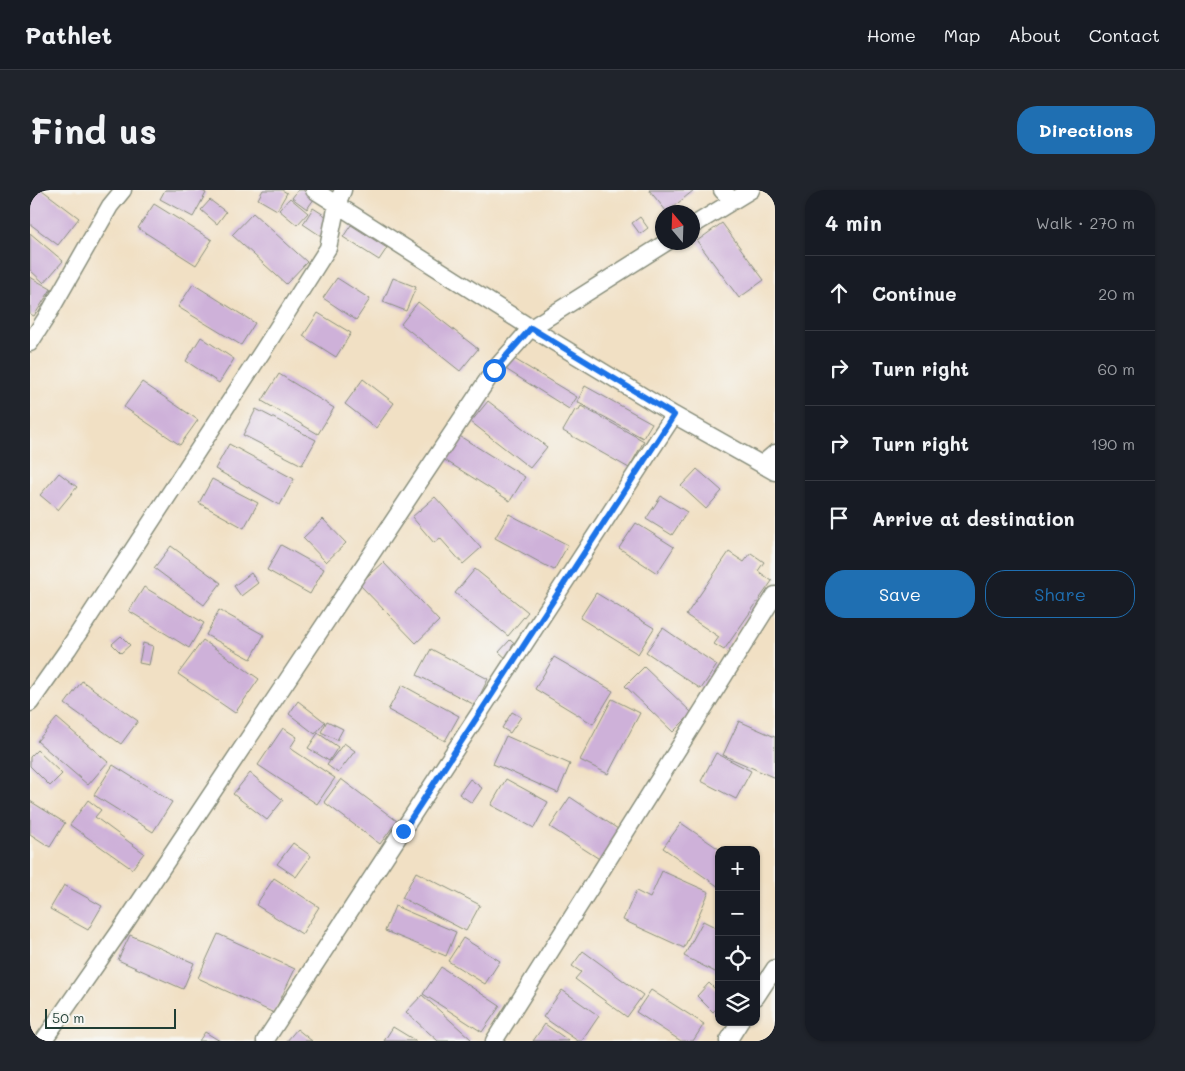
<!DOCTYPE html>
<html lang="en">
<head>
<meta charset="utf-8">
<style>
	body { margin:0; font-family:Mali,sans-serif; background:#20242c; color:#f1f3f6 }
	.controls { position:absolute; right:15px; bottom:15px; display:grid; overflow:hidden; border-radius:10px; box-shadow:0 1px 4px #0004 }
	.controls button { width:45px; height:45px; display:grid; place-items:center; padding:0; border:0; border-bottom:1px solid #363941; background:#171b24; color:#f1f3f6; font:25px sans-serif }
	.compass { position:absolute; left:625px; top:15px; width:45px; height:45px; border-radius:50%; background:#171b24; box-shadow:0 1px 4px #0004; rotate:341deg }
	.scale { position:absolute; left:15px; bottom:12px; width:131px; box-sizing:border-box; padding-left:5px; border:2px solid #1f3d34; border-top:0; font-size:14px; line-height:18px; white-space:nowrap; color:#1f3d34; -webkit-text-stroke:4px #f6f6f2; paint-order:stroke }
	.stop { position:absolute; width:15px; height:15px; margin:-11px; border:4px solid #1a73e8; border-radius:50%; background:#fff }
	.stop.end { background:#1a73e8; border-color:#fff; box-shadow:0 1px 5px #0008 }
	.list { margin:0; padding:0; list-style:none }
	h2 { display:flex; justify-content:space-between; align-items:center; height:65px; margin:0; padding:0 20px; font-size:21px }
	h2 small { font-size:16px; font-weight:400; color:#9ea1a6 }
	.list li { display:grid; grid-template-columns:32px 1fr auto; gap:15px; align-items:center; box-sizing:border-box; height:75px; padding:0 20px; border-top:1px solid #363941 }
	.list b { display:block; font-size:19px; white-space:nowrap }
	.list em { font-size:16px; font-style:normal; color:#9ea1a6 }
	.actions { display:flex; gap:10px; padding:15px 20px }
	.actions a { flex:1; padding:11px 0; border:1px solid #1f6fb2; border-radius:20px; text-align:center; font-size:18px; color:#1f6fb2 }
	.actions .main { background:#1f6fb2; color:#fff }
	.icon { flex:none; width:28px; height:28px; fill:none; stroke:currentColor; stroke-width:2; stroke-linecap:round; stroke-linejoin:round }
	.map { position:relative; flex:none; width:745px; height:851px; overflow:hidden; border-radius:20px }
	header { display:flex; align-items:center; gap:30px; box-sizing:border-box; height:70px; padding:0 25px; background:#171b24; border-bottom:1px solid #363941 }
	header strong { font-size:24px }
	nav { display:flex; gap:28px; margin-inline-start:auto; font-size:18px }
	.intro { display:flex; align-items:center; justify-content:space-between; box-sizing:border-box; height:120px; padding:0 30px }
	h1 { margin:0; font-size:35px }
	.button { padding:12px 22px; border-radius:20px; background:#1f6fb2; color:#fff; font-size:18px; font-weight:700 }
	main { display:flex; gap:30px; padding:0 30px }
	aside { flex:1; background:#171b24; border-radius:20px; box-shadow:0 1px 4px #0004 }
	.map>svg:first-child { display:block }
	.building { fill:#ceb1d9 }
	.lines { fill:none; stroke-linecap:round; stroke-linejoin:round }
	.minor-casing { stroke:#888e7c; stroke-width:19 }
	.minor { stroke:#fff; stroke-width:16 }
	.route { stroke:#1a73e8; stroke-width:6 }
</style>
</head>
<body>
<header>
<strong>Pathlet</strong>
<nav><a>Home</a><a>Map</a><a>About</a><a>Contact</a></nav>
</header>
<div class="intro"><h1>Find us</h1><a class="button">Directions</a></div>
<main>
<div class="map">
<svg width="745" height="851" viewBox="0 0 745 851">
	<rect width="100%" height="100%" fill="#f6f6f2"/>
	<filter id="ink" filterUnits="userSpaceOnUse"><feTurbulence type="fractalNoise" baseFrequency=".02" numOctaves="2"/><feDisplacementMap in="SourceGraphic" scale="10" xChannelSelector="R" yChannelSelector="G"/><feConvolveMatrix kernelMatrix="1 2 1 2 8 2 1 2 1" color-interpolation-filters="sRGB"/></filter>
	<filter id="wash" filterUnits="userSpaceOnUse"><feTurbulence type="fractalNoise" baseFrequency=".0096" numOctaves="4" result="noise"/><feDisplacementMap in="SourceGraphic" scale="20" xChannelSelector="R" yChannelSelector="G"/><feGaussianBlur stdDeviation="1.12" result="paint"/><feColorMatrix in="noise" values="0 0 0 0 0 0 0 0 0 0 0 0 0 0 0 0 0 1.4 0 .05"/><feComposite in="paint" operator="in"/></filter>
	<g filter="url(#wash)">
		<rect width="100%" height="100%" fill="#f1e0c4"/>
		<g id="blocks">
			<path class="building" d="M8,0H12L49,28L28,55L0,34V11Z
				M135,0H170L176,3L163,27L130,9Z
				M233,0H252L257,3L247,20L228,9Z
				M268,0H273L284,9L277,19L262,8Z
				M619,0H664L637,22Z
				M260,8L278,23L267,35L249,20Z
				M180,10L196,22L187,34L171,20Z
				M124,14L182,50L166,75L108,38Z
				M283,18L302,30L291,46L273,34Z
				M223,23L277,72L256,94L202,45Z
				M610,27L618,38L610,44L602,33Z
				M692,33L734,90L709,108L667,51Z
				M321,35L357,58L349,70L313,47Z
				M0,43L33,71L14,93L0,80Z
				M0,87L21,99L4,126L0,124Z
				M307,88L340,109L326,130L293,108Z
				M363,88L386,97L376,121L353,112Z
				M163,94L225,133L211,155L148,117Z
				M388,112L448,159L430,181L371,134Z
				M288,123L321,143L306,167L273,146Z
				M171,147L204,169L189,193L156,171Z
				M481,167L547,207L539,219L474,178Z
				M249,184L304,218L288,244L232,211Z
				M333,189L364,213L346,238L315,214Z
				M112,192L168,230L150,255L94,217Z
				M555,196L622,233L613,248L547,212Z
				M458,211L517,257L500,278L441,232Z
				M551,216L614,251L599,278L533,241L545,220L548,221Z
				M226,219L286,250L272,275L213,245Z
				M428,245L495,287L480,311L413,269Z
				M199,254L264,289L250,315L185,279Z
				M667,279L692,301L676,319L651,296Z
				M29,283L47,297L28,320L10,305Z
				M182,289L228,313L214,338L169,313Z
				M631,306L657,322L642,345L616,329Z
				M405,307L451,358L433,374L410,348L404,353L382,327Z
				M479,324L538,355L524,380L465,348Z
				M293,329L316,353L296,372L273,348Z
				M606,333L644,357L627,383L589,358Z
				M251,355L294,379L280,404L237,380Z
				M141,356L191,393L174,415L124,378Z
				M699,362L714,372L721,363L734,372L728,381L742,391L694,460L684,454L689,447L656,425Z
				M353,372L409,431L386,453L329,394Z
				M445,379L498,422L478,446L425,403Z
				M221,383L228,393L211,406L204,396Z
				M114,397L174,433L159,458L99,421Z
				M566,403L624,438L608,464L550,428Z
				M189,420L234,445L221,469L176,445Z
				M633,438L687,475L671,499L616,462Z
				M91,446L100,455L91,463L82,454Z
				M173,450L229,489L205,523L148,484Z
				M480,450L489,458L478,470L469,462Z
				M113,453L123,456L119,475L109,473Z
				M401,459L458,489L445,515L387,485Z
				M524,467L583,501L563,534L505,499Z
				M614,477L662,523L643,542L595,496Z
				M52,491L108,531L91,554L35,514Z
				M372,495L429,526L415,551L358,520Z
				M582,509L610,523L578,584L550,570Z
				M268,511L295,532L285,544L259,524Z
				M482,522L491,527L480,543L472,538Z
				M27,528L78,572L58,595L7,551Z
				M297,531L313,539L307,550L291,542Z
				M709,531L745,547V588L693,565Z
				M253,538L267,547L260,558L305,588L287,614L228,575Z
				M288,543L308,557L299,571L278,558Z
				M476,546L540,574L528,603L463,574Z
				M314,553L325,561L308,583L297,575Z
				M7,560L32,584L20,596L0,576V567Z
				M686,563L721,581L706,609L671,591Z
				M83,575L142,612L123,642L64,605Z
				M220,583L253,610L237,630L203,604Z
				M311,589L367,631L350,654L294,612Z
				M440,589L452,598L442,613L429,604Z
				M476,589L518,612L504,638L461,615Z
				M540,607L594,643L574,672L520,637Z
				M58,610L71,620L65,627L114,663L102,679L40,635Z
				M0,611L35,633L20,657L0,644Z
				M651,633L689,659V697L633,658Z
				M263,653L281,666L266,687L247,674Z
				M632,681L679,702L654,758L593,730L606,701L620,708Z
				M386,682L450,715L436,741L372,708Z
				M244,688L289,717L272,744L226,715Z
				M34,695L72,716L58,740L20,719Z
				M365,716L426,742L416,766L355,741Z
				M673,731L689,739V784L654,766Z
				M188,744L265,779L244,823L168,788Z
				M100,745L164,773L153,799L88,770Z
				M433,748L470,771L455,794L418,771Z
				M553,761L613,805L597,827L545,789L551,782L542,776Z
				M411,777L470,816L452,842L393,804Z
				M679,793L689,803V816L683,822L667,806Z
				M532,800L569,826L552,851H548L513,827Z
				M621,800L674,834L663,851H651L606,822Z
				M392,805L441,849L439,851H408L376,822Z
				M515,834L539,851H503Z
				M363,837L386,851H354Z
				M267,839L282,851H257Z
				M175,842L190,851H169Z"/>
		</g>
	</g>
	<g filter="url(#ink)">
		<use href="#blocks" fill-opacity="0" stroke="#888e7c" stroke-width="1"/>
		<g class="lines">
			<g class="minor-casing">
				<path id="minor" d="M284,0L501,138L644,225L745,282
					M692,0L703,11
					M662,36L721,0
					M0,153L16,128L80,16L93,0
					M732,274L745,263
					M0,513L38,459L234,159L298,58L307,14L313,0
					M726,807L745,778
					M13,851L96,732L464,180L501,138L637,52
					M235,851L644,225
					M464,851L745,405
					M698,851L710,832"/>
			</g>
			<use href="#minor" class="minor"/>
		</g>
	</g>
	<g class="lines" filter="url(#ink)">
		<path class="route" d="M373,641L644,225L501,138L464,180"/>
	</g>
</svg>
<div class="controls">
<button>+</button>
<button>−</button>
<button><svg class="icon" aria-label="locate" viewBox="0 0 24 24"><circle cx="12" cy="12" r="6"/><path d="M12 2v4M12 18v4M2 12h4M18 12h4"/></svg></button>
<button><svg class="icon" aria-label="layers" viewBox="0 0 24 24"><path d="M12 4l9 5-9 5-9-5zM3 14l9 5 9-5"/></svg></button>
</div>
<svg class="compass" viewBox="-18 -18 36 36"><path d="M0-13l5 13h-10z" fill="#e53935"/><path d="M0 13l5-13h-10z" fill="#9ea1a6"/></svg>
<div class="scale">50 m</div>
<div class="stop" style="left:464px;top:180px"></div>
<div class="stop end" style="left:373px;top:641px"></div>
</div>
<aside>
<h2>4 min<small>Walk · 270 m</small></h2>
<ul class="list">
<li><svg class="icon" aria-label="ahead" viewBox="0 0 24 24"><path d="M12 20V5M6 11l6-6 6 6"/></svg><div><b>Continue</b></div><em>20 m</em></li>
<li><svg class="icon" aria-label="right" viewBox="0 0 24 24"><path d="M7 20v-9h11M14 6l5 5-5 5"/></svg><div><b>Turn right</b></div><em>60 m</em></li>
<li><svg class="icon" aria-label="right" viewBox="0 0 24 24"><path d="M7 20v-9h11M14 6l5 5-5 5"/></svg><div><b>Turn right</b></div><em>190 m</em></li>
<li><svg class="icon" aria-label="arrive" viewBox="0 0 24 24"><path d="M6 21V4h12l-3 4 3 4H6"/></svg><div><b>Arrive at destination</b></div></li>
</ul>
<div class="actions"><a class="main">Save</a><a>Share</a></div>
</aside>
</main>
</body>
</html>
